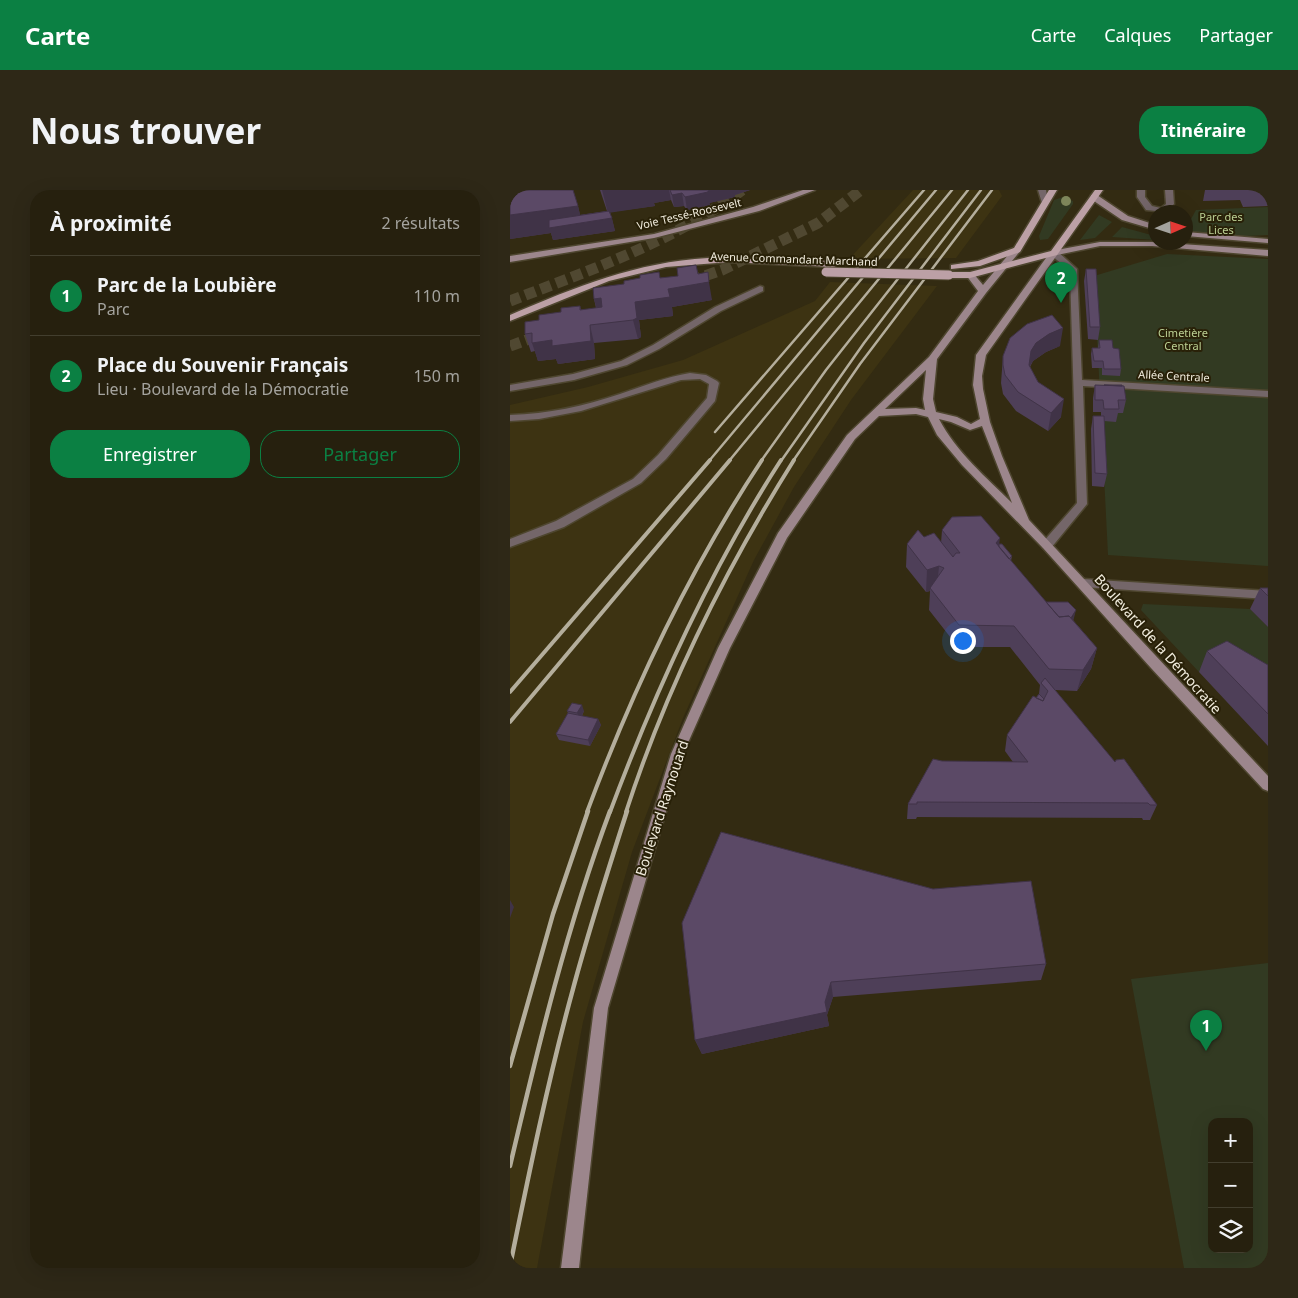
<!DOCTYPE html>
<html lang="fr">
<head>
<meta charset="utf-8">
<style>
	body { margin:0; font-family:"Noto Sans",sans-serif; background:#2e2817; color:#f1f3f6 }
	.controls { position:absolute; right:15px; bottom:15px; display:grid; overflow:hidden; border-radius:10px; box-shadow:0 5px 20px #0002 }
	.controls button { width:45px; height:45px; display:grid; place-items:center; padding:0; border:0; border-bottom:1px solid #423e2e; background:#26200e; color:#f1f3f6; font:25px sans-serif }
	.compass { position:absolute; left:638px; top:15px; width:45px; height:45px; border-radius:50%; background:#26200e; box-shadow:0 5px 20px #0002; rotate:87deg }
	.you { position:absolute; left:452px; top:450px; width:18px; height:18px; margin:-12px; border:4px solid #fff; border-radius:50%; background:#1a73e8; box-shadow:0 0 0 8px #1a73e833 }
	.badge { display:grid; place-items:center; width:32px; height:32px; border-radius:50%; background:#0b8043; color:#fff; font-size:16px; font-weight:700 }
	.pin { position:absolute; translate:-50% -41px; filter:drop-shadow(0 1px 2px #0008) }
	.pin::after { content:''; position:absolute; top:26px; width:18px; height:15px; background:inherit; clip-path:polygon(0 0,100% 0,50% 100%) }
	.list { margin:0; padding:0; list-style:none }
	h2 { display:flex; justify-content:space-between; align-items:center; height:65px; margin:0; padding:0 20px; font-size:21px }
	h2 small { font-size:16px; font-weight:400; color:#a4a39e }
	.list li { display:grid; grid-template-columns:32px 1fr auto; gap:15px; align-items:center; box-sizing:border-box; height:80px; padding:0 20px; border-top:1px solid #423e2e }
	.list b { display:block; font-size:19px; white-space:nowrap }
	.list p { margin:0; font-size:16px; white-space:nowrap; color:#a4a39e }
	.list em { font-size:16px; font-style:normal; color:#a4a39e }
	.actions { display:flex; gap:10px; padding:15px 20px }
	.actions a { flex:1; padding:11px 0; border:1px solid #0b8043; border-radius:20px; text-align:center; font-size:18px; color:#0b8043 }
	.actions .main { background:#0b8043; color:#fff }
	.icon { flex:none; width:28px; height:28px; fill:none; stroke:currentColor; stroke-width:2; stroke-linecap:round; stroke-linejoin:round }
	.map { position:relative; flex:none; width:758px; height:1078px; overflow:hidden; border-radius:20px }
	header { display:flex; align-items:center; gap:30px; box-sizing:border-box; height:70px; padding:0 25px; background:#0b8043; color:#fff }
	header strong { font-size:24px }
	nav { display:flex; gap:28px; margin-inline-start:auto; font-size:18px }
	.intro { display:flex; align-items:center; justify-content:space-between; box-sizing:border-box; height:120px; padding:0 30px }
	h1 { margin:0; font-size:35px }
	.button { padding:12px 22px; border-radius:20px; background:#0b8043; color:#fff; font-size:18px; font-weight:700 }
	main { display:flex; gap:30px; padding:0 30px }
	aside { flex:1; background:#26200e; border-radius:20px; box-shadow:0 5px 20px #0002 }
	.map>svg:first-child { display:block }
	.built { fill:#3d3312 }
	.green { fill:#323a22; fill-rule:evenodd }
	.lines { fill:none; stroke-linecap:round; stroke-linejoin:round }
	.highway-tunnel { stroke:#504831; stroke-width:11; stroke-dasharray:11 5.5; stroke-linecap:butt }
	.lane-casing { stroke:#4e462f; stroke-width:3 }
	.street-casing { stroke:#4e462f; stroke-width:3 }
	.secondary-casing { stroke:#4e462f; stroke-width:3 }
	.primary-casing { stroke:#4e462f; stroke-width:3 }
	.lane { fill:#746669; fill-rule:evenodd }
	.street { fill:#746669; fill-rule:evenodd }
	.secondary { fill:#9c868c; fill-rule:evenodd }
	.primary { fill:#bca0a6; fill-rule:evenodd }
	.rail-far2 { stroke:#b4ae9c; stroke-width:2.5 }
	.rail-far1 { stroke:#b4ae9c; stroke-width:4 }
	.rail { stroke:#b4ae9c; stroke-width:4.5 }
	.primary-bridge-casing { stroke:#4e462f; stroke-width:11; stroke-linecap:butt }
	.primary-bridge { stroke:#bca0a6; stroke-width:9 }
	.tree { fill:#7e865a }
	.wall { fill:#4e3f58 }
	.shaded-wall { fill:#403347 }
	.building { fill:#5b4966; stroke:#403347 }
	.labels { text-anchor:middle; stroke-width:4; stroke-linejoin:round; paint-order:stroke }
	.far-street-label { font-size:11px; fill:#f2edde; stroke:#292108 }
	.far-park-label { font-size:11px; fill:#bcd094; stroke:#292108 }
	.street-label { font-size:14px; fill:#f2edde; stroke:#292108 }
</style>
</head>
<body>
<header>
<strong>Carte</strong>
<nav><a>Carte</a><a>Calques</a><a>Partager</a></nav>
</header>
<div class="intro"><h1>Nous trouver</h1><a class="button">Itinéraire</a></div>
<main>
<aside>
<h2>À proximité<small>2 résultats</small></h2>
<ul class="list">
<li><span class="badge">1</span><div><b>Parc de la Loubière</b><p>Parc</p></div><em>110 m</em></li>
<li><span class="badge">2</span><div><b>Place du Souvenir Français</b><p>Lieu · Boulevard de la Démocratie</p></div><em>150 m</em></li>
</ul>
<div class="actions"><a class="main">Enregistrer</a><a>Partager</a></div>
</aside>
<div class="map">
<svg width="758" height="1078" viewBox="0 0 758 1078">
	<rect width="100%" height="100%" fill="#332b12"/>
	<path class="built" d="M403,0H489L492,6L446,68L339,69Z
		M320,92L427,96L341,210L284,297L244,370L173,528L122,662L73,832L27,1078H0V215L78,197L173,170L305,111Z"/>
	<path class="green" d="M553,7L563,11V14L538,49L530,50L529,46L544,10Z
		M758,17V45L696,48L676,44V38L686,20Z
		M589,25L602,32L585,48L570,50Z
		M612,37L645,46V50L602,47Z
		M657,64L758,69V376L598,365L584,86Z
		M633,414L740,419L758,437V502L689,482L631,420Z
		M758,773V1078H674L621,789ZM702,932H739V1059H702Z"/>
	<g class="lines">
		<path class="highway-tunnel" d="M180,91L212,80L308,33L351,0
			M0,111C78,81 165,51 232,0
			M0,156L36,143"/>
		<g class="lane-casing">
			<path id="lane" d="M528,0H536L538,13H532Z
				M627,0H635V7L642,16L651,18L656,14L655,0H663L664,14L656,22L636,20L627,7Z
				M541,61H547L567,79L572,190L758,201V207L573,196L577,314L541,358H533L532,355L533,352L567,313L560,84L559,80L541,65Z
				M250,96L253,97V101L211,121L149,159L117,175L64,190L0,201V195L63,184L111,171L143,155L205,117Z
				M180,183L196,185L207,191L209,193L205,211L156,269L131,293L54,337L0,357V349L46,331L123,289L148,265L197,208L199,194L190,189L171,190L71,221L29,229L0,231V225C38,224 74,216 110,204C133,196 156,187 180,183Z"/>
		</g>
		<g class="street-casing">
			<path id="street" d="M573,389L758,401V409L573,397L567,393Z"/>
		</g>
		<g class="secondary-casing">
			<path id="secondary" d="M293,0H305L249,21L144,48L0,72V66L144,44L243,17Z
				M581,5H587L618,26L646,35V40L612,30L581,9Z
				M676,42L758,49V53L676,46Z
				M590,52H642L758,60V66L642,56H590L547,65L476,165L472,186L473,199L480,232L492,266L519,330L758,586V601L753,599L641,478L533,358L452,275L427,245L418,227L406,224L369,226L345,249L277,348L220,458L173,564L98,818L69,1078H51L84,818L161,564L208,458L268,343L337,245L419,167L468,101L456,85L457,83H463L473,95L504,58L511,60L476,103L427,169L423,209L426,222L447,227L461,234L470,229L463,195L466,165L541,61ZM416,180L413,209L415,220L406,218L375,219ZM429,229L441,232L460,240L472,236L502,313C477,288 446,262 429,229Z"/>
		</g>
		<g class="primary-casing">
			<path id="primary" d="M539,0H547L510,62L470,76L441,79V75L468,71L504,58Z
				M585,0H593L547,65L460,88H439L435,85L439,82H460L541,61Z
				M198,68L324,71L328,74L324,77L219,72L156,77L99,91L0,131V125C65,97 127,72 198,68Z"/>
		</g>
		<use href="#lane" class="lane"/>
		<use href="#street" class="street"/>
		<use href="#secondary" class="secondary"/>
		<use href="#primary" class="primary"/>
		<path class="rail-far2" d="M205,242L414,0
			M199,271L426,0
			M219,271L442,0
			M251,271L316,180L458,0
			M271,271L354,153L471,0
			M283,271L350,174L482,0"/>
		<path class="rail-far1" d="M0,502L200,270
			M0,532L220,270
			M77,622C123,499 179,380 252,270
			M100,622C146,499 200,380 271,270
			M116,622C156,499 215,380 284,270"/>
		<path class="rail" d="M0,876L43,724L78,621
			M0,976C28,857 57,736 100,621
			M0,1076C19,983 38,890 63,799C79,739 98,680 117,621"/>
		<g class="primary-bridge-casing">
			<path id="primary-bridge" d="M316,82L439,85"/>
		</g>
		<use href="#primary-bridge" class="primary-bridge"/>
	</g>
	<circle class="tree" cx="556" cy="11" r="5"/>
	<path class="wall" d="M0,0L68,16L70,25L97,21L90,0H240L225,5V7L199,13L200,15L177,20L174,16L164,17L161,10L144,13L145,16L100,22L105,41L43,50L41,43L0,49Z
		M695,0H758V16L733,17L730,10L693,11Z
		M576,79L590,137L588,150L578,149L574,91Z
		M188,84L202,110L162,117L163,126L129,130L131,147L128,149L84,153L85,169L48,174L46,169L28,171L25,161L21,162L15,144L29,130L70,116L71,120L86,118L84,109L114,94L150,88Z
		M589,150L603,158L611,179L610,186L592,185V178H582L581,164L582,158H588Z
		M550,156L536,162L523,171L520,177L528,192L551,227L538,241L506,221L493,204L491,193L493,166Z
		M585,195L616,210L613,223H608L606,232L594,231L597,284L594,297L582,296L581,239L583,226H591V222H583V208Z
		M432,340L489,354L502,366L501,371L536,412L563,430L587,458L581,479L567,501L545,500L605,572L647,615L640,630H633L632,628L407,627L406,629H397L398,614L432,571L503,572L495,561L497,545L526,508L529,504L530,495L500,457H448L419,420L420,401L416,402L396,377L397,354L414,347L431,353Z
		M750,398H758V437L740,419Z
		M697,461L758,475V556L689,482Z
		M57,521H74L72,526L88,529L91,535L80,556L49,550L46,544L58,523Z
		M172,733L536,774L531,790L323,807L317,825L319,836L192,864L185,850Z"/>
	<path class="shaded-wall" d="M92,0H159L161,10L144,13L145,16L98,23Z
		M160,0L198,2L200,15L177,20L175,7L172,3L174,16L164,17L162,5Z
		M201,0H240L225,5V7L199,13L198,1Z
		M68,16L72,33L102,28L105,41L43,50L41,43L0,49V25Z
		M199,92L202,110L162,117L163,126L129,130L131,147L128,149L123,130L125,112L158,99Z
		M91,108L96,126L89,127L84,109Z
		M80,135L84,153L85,169L48,174L46,169L28,171L22,153L42,150Z
		M553,138L550,156L536,162L523,171L518,179L521,161L526,153L539,144Z
		M554,209L551,227L538,241L541,223Z
		M490,348L487,370L486,353Z
		M429,376L427,398H420V401L416,402L417,380Z
		M566,420L563,432L557,436Z
		M587,458L581,479L567,501L573,480Z
		M72,515L74,521L70,529L67,523Z
		M88,529L91,535L80,556L78,550Z
		M0,710L4,717L0,728Z
		M321,792L323,807L317,825L319,836L192,864L185,850L315,812Z"/>
	<path class="building" d="M0,0H63L68,16L0,25Z
		M160,0H201L198,1V2L175,7L172,3L162,5Z
		M99,21L102,28L39,38V30Z
		M186,75L188,84L198,82L199,92L158,99L160,107L125,112L127,128L123,130L80,135L81,151L42,156V150L22,153V143L15,144V132L29,130V125L51,122V118L70,116V120L92,117L91,108L84,109L83,98L114,94V91L130,88V85L149,82L150,88L168,86L167,78Z
		M576,79H586L590,137H580Z
		M542,125L553,138L539,144L526,153L521,161L519,175L528,192L554,209L541,223L508,202L495,185L493,175V166L500,148L517,134Z
		M589,150H602L603,158L609,159L611,179H594L593,171H584L582,158H590Z
		M585,195L614,196L616,210H608L609,219H594L593,210H585Z
		M594,195H612V196Z
		M583,226H594L597,284L585,283Z
		M471,326L490,348L486,353L549,427L559,426L587,458L573,480L539,479L504,436L449,435L420,398L434,378L429,376L417,380L397,354L408,340L414,347L424,343L443,367L446,363H450L432,340L442,327Z
		M489,354H492L502,366L499,369L489,357Z
		M750,398H758V406Z
		M536,412H558L566,420L561,428L559,426L549,427Z
		M717,451L758,475V524L697,461Z
		M535,488L605,572L606,570L614,569L647,615H640L638,613L407,612V614H398L423,569L432,571L518,572L497,545L523,506L533,511L538,501L531,493Z
		M529,504L534,509L533,511L526,508Z
		M62,513L72,515L67,523L57,521Z
		M58,523L88,529L78,550L46,544Z
		M211,642L423,699L521,691L536,774L321,792L315,812L317,822L185,850L172,733Z"/>
	<g class="labels">
		<g class="far-street-label">
			<text transform="translate(179 24) rotate(-13)" y="4">Voie Tessé-Roosevelt</text>
			<text transform="translate(284 69) rotate(2)" y="4">Avenue Commandant Marchand</text>
			<text transform="translate(664 186) rotate(3)" y="4">Allée Centrale</text>
		</g>
		<g class="far-park-label">
			<text x="711" y="31">Parc des<tspan x="711" dy="13">Lices</tspan></text>
			<text x="673" y="147">Cimetière<tspan x="673" dy="13">Central</tspan></text>
		</g>
		<g class="street-label">
			<text transform="translate(648 454) rotate(48)" y="5">Boulevard de la Démocratie</text>
			<text transform="translate(152 618) rotate(-72)" y="5">Boulevard Raynouard</text>
		</g>
	</g>
</svg>
<div class="controls">
<button>+</button>
<button>−</button>
<button><svg class="icon" aria-label="layers" viewBox="0 0 24 24"><path d="M12 4l9 5-9 5-9-5zM3 14l9 5 9-5"/></svg></button>
</div>
<svg class="compass" viewBox="-18 -18 36 36"><path d="M0-13l5 13h-10z" fill="#e53935"/><path d="M0 13l5-13h-10z" fill="#a4a39e"/></svg>
<div class="you"></div>
<div class="pin badge" style="left:696px;top:861px">1</div>
<div class="pin badge" style="left:551px;top:113px">2</div>
</div>
</main>
</body>
</html>
